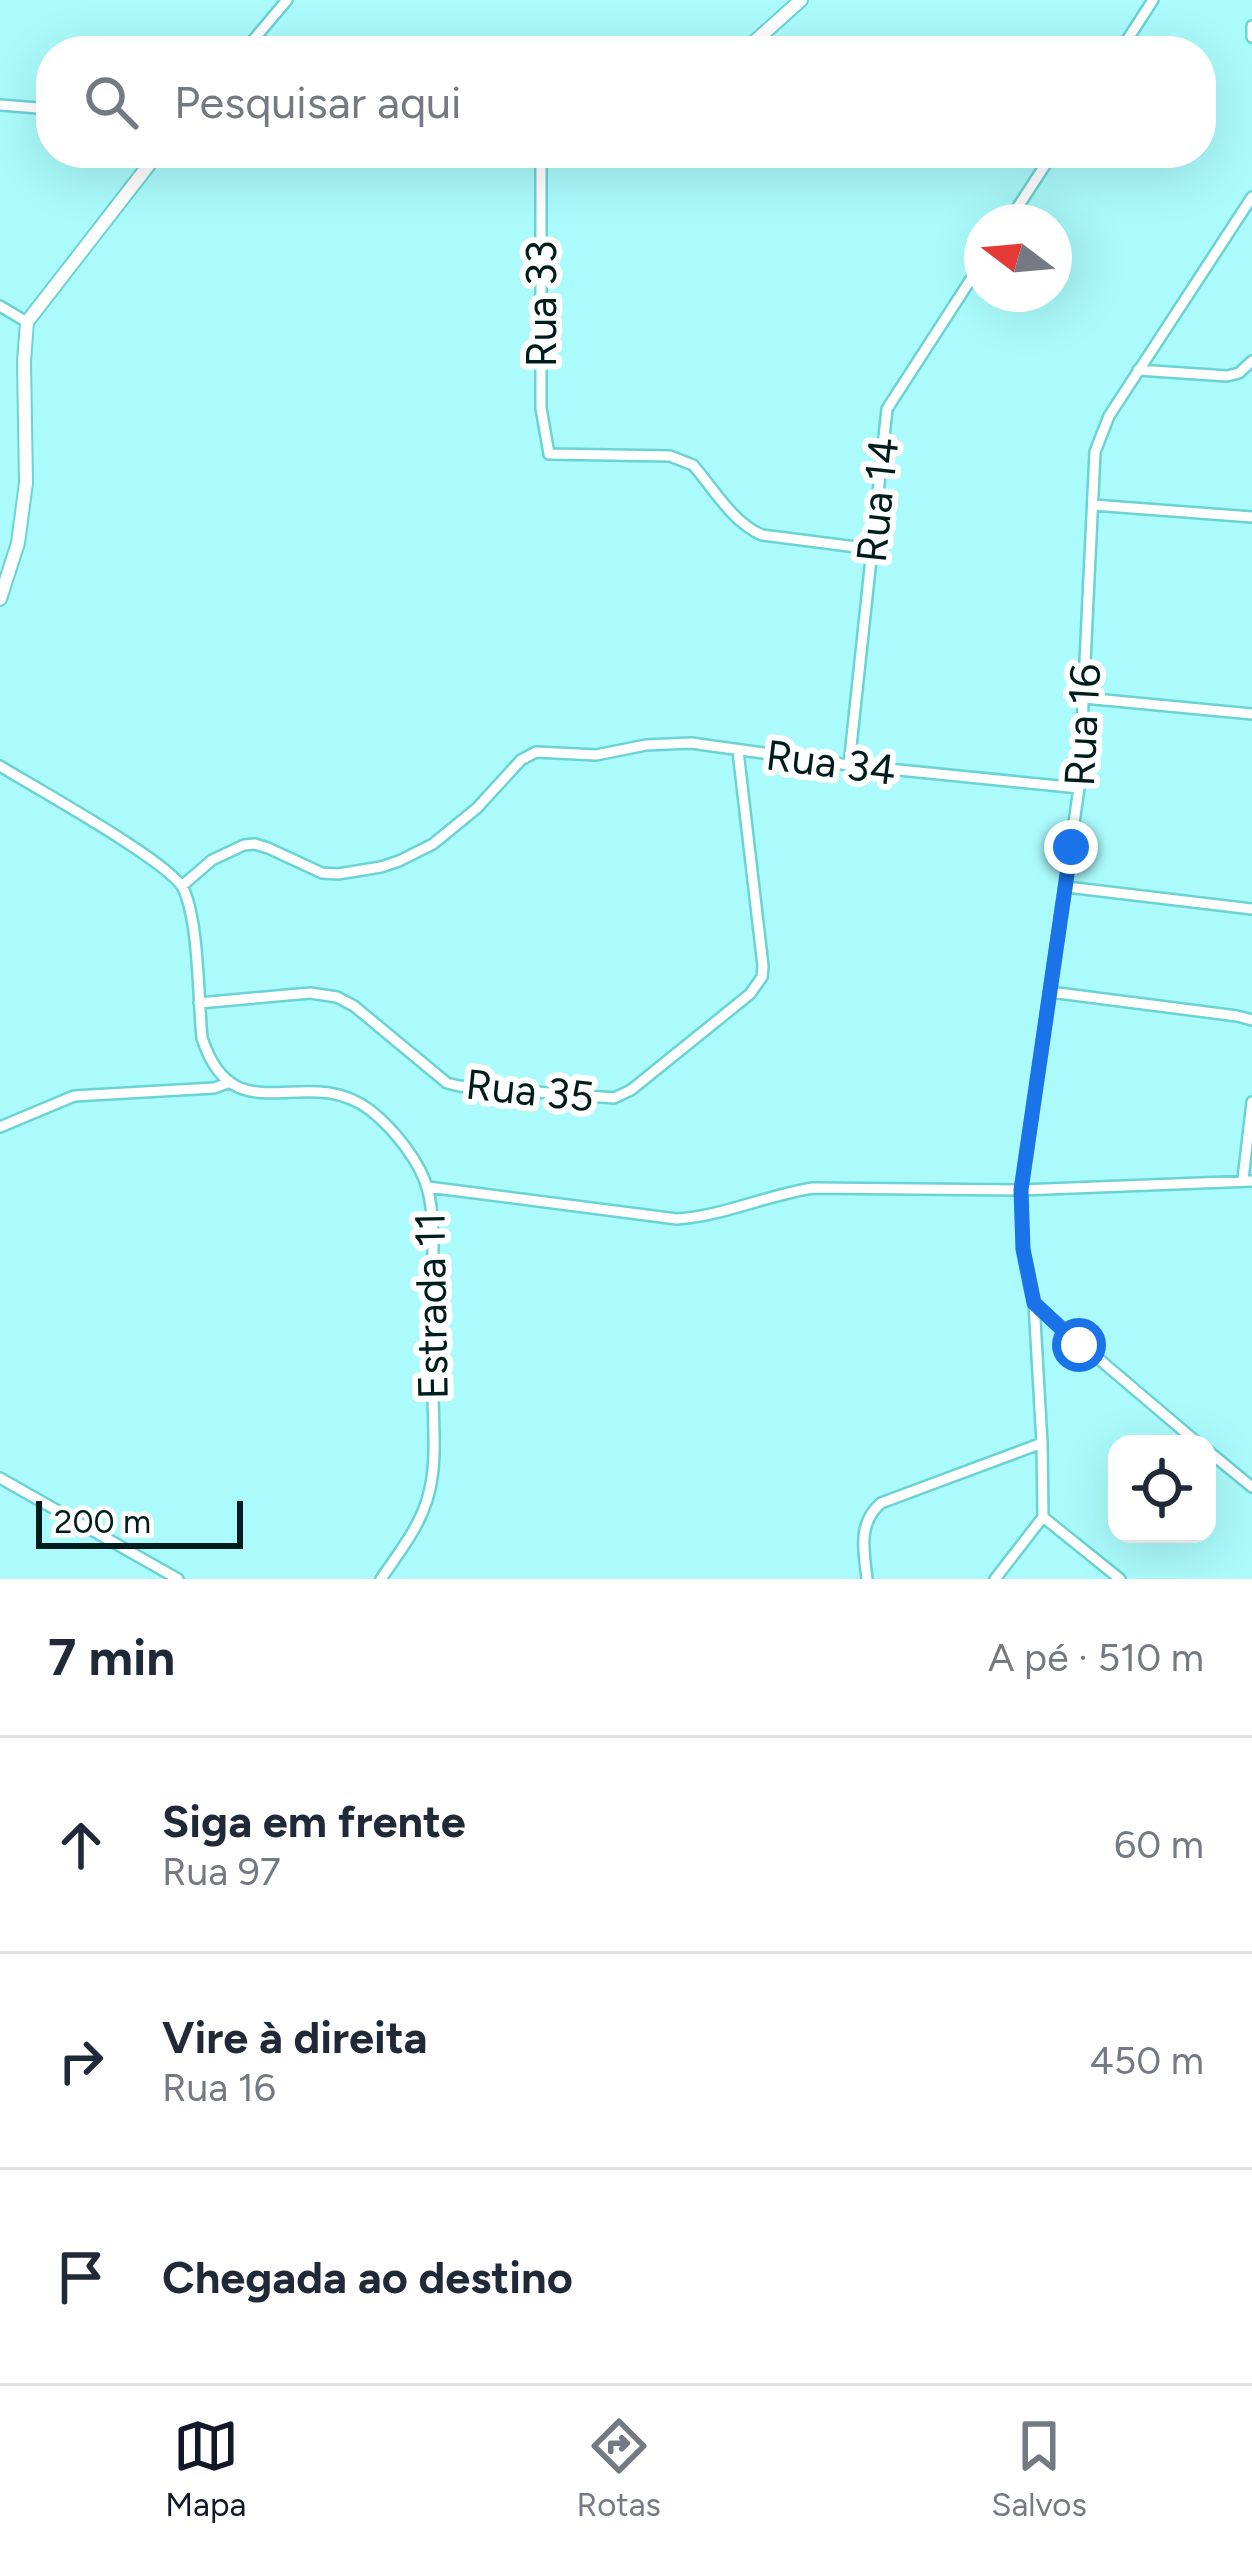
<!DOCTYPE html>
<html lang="pt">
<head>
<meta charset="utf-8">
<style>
	body { margin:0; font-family:Figtree,sans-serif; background:#f2f2f3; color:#1f2937 }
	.controls { position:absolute; right:36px; bottom:36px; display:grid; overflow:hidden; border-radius:24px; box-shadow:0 12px 48px #0002 }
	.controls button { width:108px; height:108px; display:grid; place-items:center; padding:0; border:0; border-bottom:3px solid #e0e1e3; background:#fff; color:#1f2937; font:60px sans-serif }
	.compass { position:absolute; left:964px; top:204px; width:108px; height:108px; border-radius:50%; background:#fff; box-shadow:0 12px 48px #0002; rotate:286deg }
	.scale { position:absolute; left:36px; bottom:30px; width:207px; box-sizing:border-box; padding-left:12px; border:6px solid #001d1e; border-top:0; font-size:33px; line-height:42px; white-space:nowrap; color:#001d1e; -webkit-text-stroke:9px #fff; paint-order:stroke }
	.stop { position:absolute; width:36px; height:36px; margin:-27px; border:9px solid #1a73e8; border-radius:50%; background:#fff }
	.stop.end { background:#1a73e8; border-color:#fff; box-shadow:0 3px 12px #0008 }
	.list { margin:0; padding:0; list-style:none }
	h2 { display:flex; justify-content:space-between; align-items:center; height:156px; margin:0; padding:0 48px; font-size:51px }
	h2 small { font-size:39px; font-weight:400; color:#747a83 }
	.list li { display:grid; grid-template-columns:78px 1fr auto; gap:36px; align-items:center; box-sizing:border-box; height:216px; padding:0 48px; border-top:3px solid #e0e1e3 }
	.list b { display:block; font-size:45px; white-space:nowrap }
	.list p { margin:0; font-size:39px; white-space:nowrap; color:#747a83 }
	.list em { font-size:39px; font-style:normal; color:#747a83 }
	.icon { flex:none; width:66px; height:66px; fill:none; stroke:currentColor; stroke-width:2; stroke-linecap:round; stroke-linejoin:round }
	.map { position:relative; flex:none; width:1252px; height:1579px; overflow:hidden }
	.search { position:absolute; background:#fff; box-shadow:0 12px 48px #0002; left:36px; right:36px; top:36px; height:132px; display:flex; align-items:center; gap:30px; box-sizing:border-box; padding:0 42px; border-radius:48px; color:#747a83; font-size:45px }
	.sheet { height:804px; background:#fff }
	nav { display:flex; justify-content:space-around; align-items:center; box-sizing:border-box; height:168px; border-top:3px solid #e0e1e3; background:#fff; font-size:33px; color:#747a83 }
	nav a { display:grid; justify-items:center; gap:6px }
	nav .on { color:#111827 }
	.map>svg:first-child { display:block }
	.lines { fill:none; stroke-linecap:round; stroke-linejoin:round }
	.minor-casing { stroke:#6ad3d4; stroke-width:14 }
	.major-casing { stroke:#6ad3d4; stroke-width:16 }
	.minor { stroke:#fff; stroke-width:9 }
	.major { stroke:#fff; stroke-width:12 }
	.route { stroke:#1a73e8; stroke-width:15 }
	.labels { text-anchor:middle; stroke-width:12; stroke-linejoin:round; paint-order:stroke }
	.street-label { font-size:42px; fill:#001d1e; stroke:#fff }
</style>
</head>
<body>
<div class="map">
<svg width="1252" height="1579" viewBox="0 0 1252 1579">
	<rect width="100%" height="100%" fill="#abfbfc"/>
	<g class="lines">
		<g class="minor-casing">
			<path id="minor" d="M1252,26V37
				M244,51L287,0
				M1120,51L1153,0
				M0,105L51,109
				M541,153V408L549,454L670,456L693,465C714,489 732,522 762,535L872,549
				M1008,222L1053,153
				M0,306L27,322
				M1138,370L1227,376L1239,373L1252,361
				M1093,505L1252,517
				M1084,698L1252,714
				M849,765L887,409L982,262
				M0,766C32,786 174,864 184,890C199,925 198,997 202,1038C234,1137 305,1061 370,1110C393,1128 421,1162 428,1191C433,1211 433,1234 433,1254C435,1300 433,1346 433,1391C433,1428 438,1465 427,1500C418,1529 398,1554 381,1579
				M183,885L212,860L244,845L255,844L268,848L322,873L338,874L381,867L399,861L433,844L477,808L521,760L536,752L596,755L646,745L691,743L849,765L1079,788
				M1067,887L1252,909
				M1050,992L1237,1016L1252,1020
				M199,1003L310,993L337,997L354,1006L447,1083L459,1086L614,1098L631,1090L750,994L762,977L763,966L738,751
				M0,1127L74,1096L214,1088L228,1083
				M1243,1179L1252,1102
				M428,1187L677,1219C723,1216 767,1195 813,1188L1021,1190L1252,1181
				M1034,1304L1199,1444
				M1207,1450L1252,1487
				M0,1478L178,1579
				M1043,1517L1042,1443L1034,1303L1023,1249L1021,1190L1079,788L1095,452L1109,416L1252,197
				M1043,1517L1120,1579
				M867,1579C864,1551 857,1524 881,1503L1042,1443
				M995,1579L1043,1517"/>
		</g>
		<g class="major-casing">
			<path id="major" d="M744,51L801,0
				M0,599L18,543L26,483L24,361L27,322L158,153"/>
		</g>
		<use href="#minor" class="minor"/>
		<use href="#major" class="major"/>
	</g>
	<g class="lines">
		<path class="route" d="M1071,847L1021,1190L1023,1249L1034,1303L1079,1345"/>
	</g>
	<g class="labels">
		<g class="street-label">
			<text transform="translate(541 304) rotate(-90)" y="15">Rua 33</text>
			<text transform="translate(877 500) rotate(-84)" y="15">Rua 14</text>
			<text transform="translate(1082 725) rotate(-87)" y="15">Rua 16</text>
			<text transform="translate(831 762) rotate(7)" y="15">Rua 34</text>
			<text transform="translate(530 1090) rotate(6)" y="15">Rua 35</text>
			<text transform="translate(431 1306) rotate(-91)" y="15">Estrada 11</text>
		</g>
	</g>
</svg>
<div class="controls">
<button><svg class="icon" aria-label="locate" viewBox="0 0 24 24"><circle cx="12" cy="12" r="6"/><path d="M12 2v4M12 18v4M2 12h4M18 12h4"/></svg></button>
</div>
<svg class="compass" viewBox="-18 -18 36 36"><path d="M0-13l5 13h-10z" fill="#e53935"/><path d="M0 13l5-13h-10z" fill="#747a83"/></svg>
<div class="scale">200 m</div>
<div class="stop" style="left:1079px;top:1345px"></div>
<div class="stop end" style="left:1071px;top:847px"></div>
<div class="search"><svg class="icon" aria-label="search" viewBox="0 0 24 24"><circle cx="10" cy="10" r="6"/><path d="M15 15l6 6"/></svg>Pesquisar aqui</div>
</div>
<section class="sheet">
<h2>7 min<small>A pé · 510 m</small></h2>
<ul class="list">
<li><svg class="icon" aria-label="ahead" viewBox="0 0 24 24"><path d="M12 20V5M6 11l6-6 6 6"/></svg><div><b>Siga em frente</b><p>Rua 97</p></div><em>60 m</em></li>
<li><svg class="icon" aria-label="right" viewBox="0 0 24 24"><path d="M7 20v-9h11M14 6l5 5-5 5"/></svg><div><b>Vire à direita</b><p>Rua 16</p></div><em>450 m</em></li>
<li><svg class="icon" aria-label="arrive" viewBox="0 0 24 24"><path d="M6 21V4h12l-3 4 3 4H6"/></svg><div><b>Chegada ao destino</b></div></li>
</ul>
</section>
<nav>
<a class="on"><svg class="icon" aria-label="map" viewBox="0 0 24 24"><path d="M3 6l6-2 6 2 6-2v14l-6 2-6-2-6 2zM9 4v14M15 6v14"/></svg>Mapa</a>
<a><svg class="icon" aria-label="directions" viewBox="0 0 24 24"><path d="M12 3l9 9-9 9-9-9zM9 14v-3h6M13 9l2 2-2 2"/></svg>Rotas</a>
<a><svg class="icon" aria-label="saved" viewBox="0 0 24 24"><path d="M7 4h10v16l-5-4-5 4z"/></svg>Salvos</a>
</nav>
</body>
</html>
